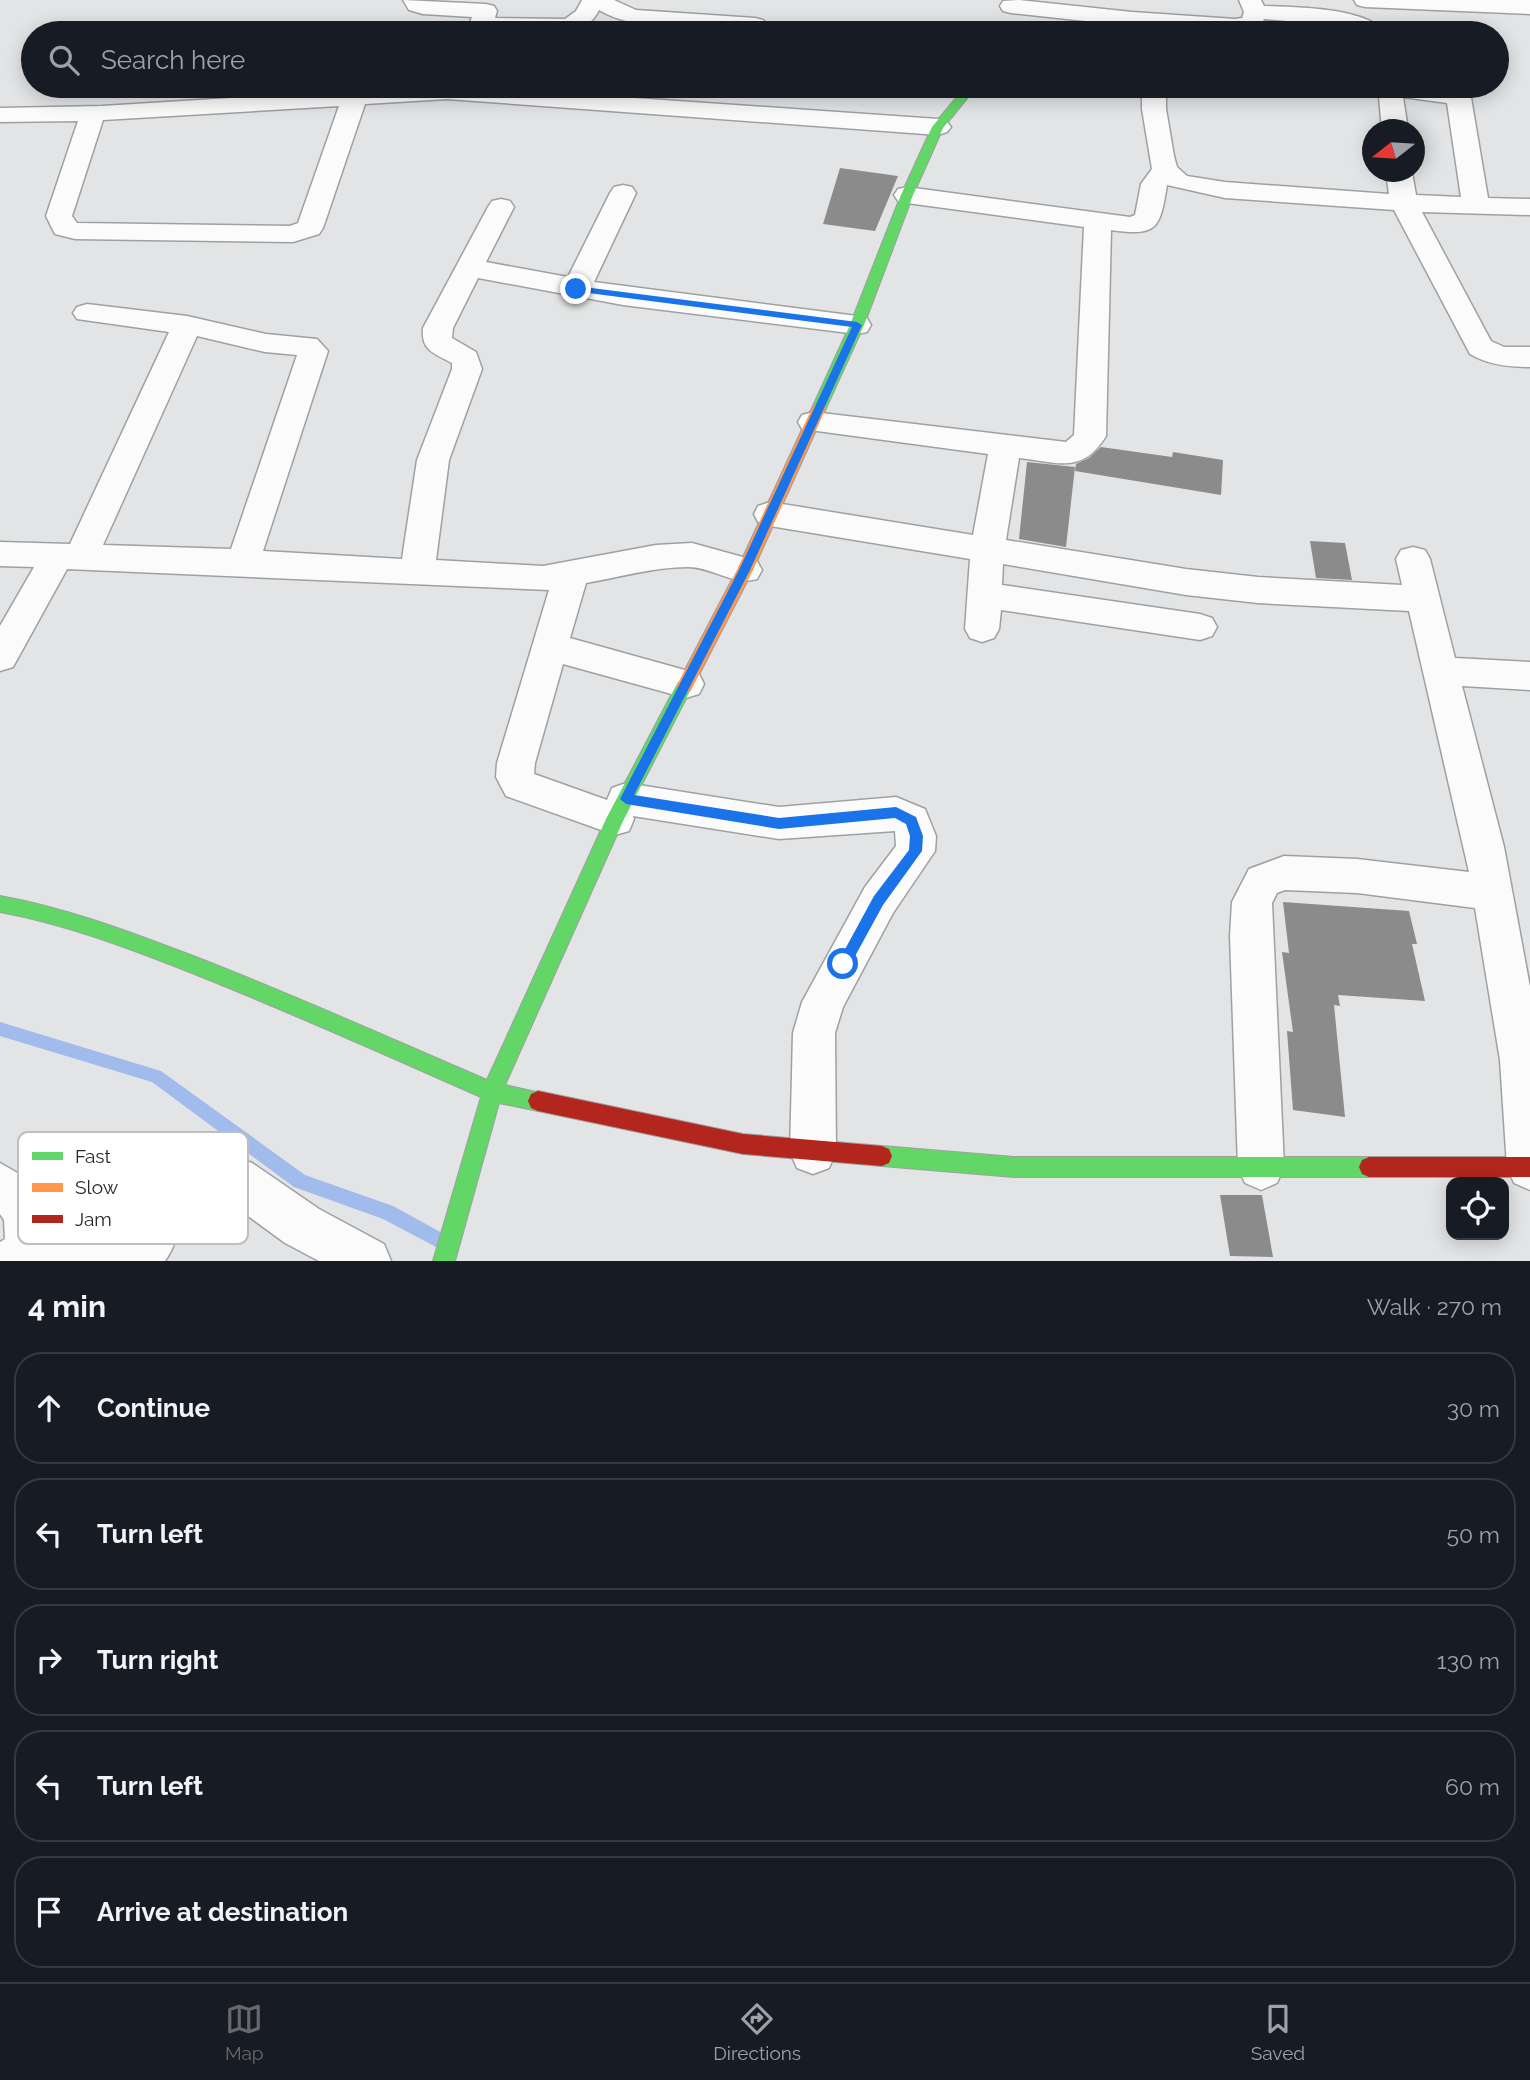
<!DOCTYPE html>
<html lang="en">
<head>
<meta charset="utf-8">
<style>
	body { margin:0; font-family:Raleway,sans-serif; background:#20242c; color:#f1f3f6 }
	.controls { position:absolute; right:21px; bottom:21px; display:grid; overflow:hidden; border-radius:14px; box-shadow:0 4px 18px #0003 }
	.controls button { width:63px; height:63px; display:grid; place-items:center; padding:0; border:0; border-bottom:2px solid #363941; background:#171b24; color:#f1f3f6; font:35px sans-serif }
	.compass { position:absolute; left:1362px; top:119px; width:63px; height:63px; border-radius:50%; background:#171b24; box-shadow:0 4px 18px #0003; rotate:253deg }
	.stop { position:absolute; width:21px; height:21px; margin:-16px; border:5px solid #1a73e8; border-radius:50%; background:#fff }
	.stop.end { background:#1a73e8; border-color:#fff; box-shadow:0 2px 7px #0008 }
	.list { margin:0; padding:0; list-style:none }
	h2 { display:flex; justify-content:space-between; align-items:center; height:91px; margin:0; padding:0 28px; font-size:30px }
	h2 small { font-size:23px; font-weight:400; color:#9ea1a6 }
	.list li { display:grid; grid-template-columns:46px 1fr auto; gap:21px; align-items:center; box-sizing:border-box; height:112px; margin:0 14px 14px; padding:0 14px; border:2px solid #363941; border-radius:28px }
	.list b { display:block; font-size:26px; white-space:nowrap }
	.list em { font-size:23px; font-style:normal; color:#9ea1a6 }
	.icon { flex:none; width:38px; height:38px; fill:none; stroke:currentColor; stroke-width:2; stroke-linecap:round; stroke-linejoin:round }
	.map { position:relative; flex:none; width:1530px; height:1261px; overflow:hidden }
	.search { position:absolute; background:#171b24; box-shadow:0 4px 18px #0003; left:21px; right:21px; top:21px; height:77px; display:flex; align-items:center; gap:18px; box-sizing:border-box; padding:0 24px; border-radius:38px; color:#9ea1a6; font-size:26px }
	.sheet { height:721px; background:#171b24 }
	nav { display:flex; justify-content:space-around; align-items:center; box-sizing:border-box; height:98px; border-top:2px solid #363941; background:#171b24; font-size:19px; color:#9ea1a6 }
	nav a { display:grid; justify-items:center; gap:4px }
	nav .on { color:#68686a }
	.map>svg:first-child { display:block }
	.lines { fill:none; stroke-linecap:round; stroke-linejoin:round }
	.stream { fill:#a2bbed; fill-rule:evenodd }
	.building { fill:#8b8b8c }
	.street-casing { stroke:#9fa0a1; stroke-width:3 }
	.fast-casing { stroke:#9fa0a1; stroke-width:2 }
	.slow-casing { stroke:#9fa0a1; stroke-width:2 }
	.jam-casing { stroke:#9fa0a1; stroke-width:2 }
	.street { fill:#fbfbfb; fill-rule:evenodd }
	.fast { fill:#63d668; fill-rule:evenodd }
	.slow { fill:#ff974d; fill-rule:evenodd }
	.jam { fill:#b3261e; fill-rule:evenodd }
	.route { fill:#1a73e8 }
	.key { fill:#fff; stroke:#bebebe; stroke-width:2 }
	.key-label { font-size:19px; fill:#262627 }
</style>
</head>
<body>
<div class="map">
<svg width="1530" height="1261" viewBox="0 0 1530 1261">
	<rect width="100%" height="100%" fill="#e3e4e5"/>
	<g class="lines">
		<path class="stream" d="M0,1022L161,1071L305,1175L393,1206L444,1234L446,1240L444,1246L438,1248L383,1219L294,1187L152,1082L0,1036Z"/>
	</g>
	<path class="building" d="M840,168L898,176L875,231L823,224Z
		M1101,447L1172,457L1173,452L1223,460L1221,495L1075,471L1076,464L1089,458Z
		M1027,462L1075,467L1066,547L1019,539Z
		M1310,541L1345,543L1352,580L1316,578Z
		M1283,902L1409,911L1417,944H1412L1425,1001L1338,995L1340,1006L1334,1005L1345,1117L1293,1110L1287,1031L1293,1032L1282,952L1289,953Z
		M1220,1195H1262L1273,1257L1230,1256Z"/>
	<g class="lines">
		<g class="street-casing">
			<path id="street" d="M403,0L486,4L494,6L497,11L495,18L565,19L576,11L582,0H614L636,10L755,18L763,20L767,25L763,30L755,32C710,29 637,33 599,10C593,22 583,30 570,33H466L472,17L423,14L409,10Z
				M1019,0L1132,12L1235,19L1242,18L1244,12L1239,0H1261L1264,6C1293,7 1367,7 1386,33H1357L1332,25L1264,19L1260,28L1235,33L1132,26L1011,13L1003,11L1000,6L1003,1Z
				M1354,0H1530V14L1365,7L1357,5Z
				M429,86H462L938,119L947,122L951,127L947,132L938,135L447,99L365,104L323,228L319,234L293,242L75,239L55,234L46,216L78,121L0,122V108L102,106ZM339,106L298,223L290,226L77,223L72,216L103,120Z
				M1142,86H1166V109L1174,156L1177,167L1187,176L1225,182L1389,194L1386,172H1412L1416,195L1461,197L1447,103L1403,97L1408,130H1382L1378,86H1469L1488,198L1530,199V215L1422,212L1491,341L1504,347H1530V367C1509,367 1488,365 1470,354L1394,210L1225,198L1167,185C1160,227 1159,237 1111,230L1106,436C1082,475 1057,462 1019,458L1006,540L1186,569L1258,577L1402,585L1396,559L1401,550L1413,547L1425,550L1430,559L1455,658L1530,662V690L1462,686L1504,847L1530,987V1190L1514,1183L1507,1167L1500,1060L1475,908L1357,893L1285,890L1277,893L1272,903L1284,1167L1277,1183L1261,1190L1245,1183L1238,1167L1230,936L1232,902L1249,869L1284,856L1357,859L1469,872L1409,611L1258,603L1186,595L1003,564L1002,585L1200,614L1212,618L1217,627L1212,636L1200,640L1001,610L999,629L994,638L982,642L970,638L965,629L970,559L770,526L758,522L754,514L758,506L770,502L973,535L988,454L802,429L798,422L802,415L813,412L1066,442L1074,435L1084,227L907,203L898,201L894,195L898,189L907,187L1130,217L1135,215L1141,184L1152,169L1142,109Z
				M623,185L632,187L636,193L594,282L857,316L867,318L871,325L867,332L857,334L623,305L478,278L453,328L452,338L476,352L482,369L449,460L436,560L543,566L656,545L692,543L757,561L762,570L757,579C733,586 712,567 688,567C654,567 620,577 586,583L570,638L699,674L704,684L699,694L686,698L563,664L535,763L534,774L607,800L612,788L626,783L779,807L896,797L925,809L936,836L935,851L893,913L843,1007L835,1033L836,1152L829,1168L813,1174L797,1168L790,1152L793,1033L802,1002L865,887L896,846L895,831L779,839L633,816L634,819L629,831L615,835L506,796L496,777L497,763L549,590L67,569L13,667L0,671V626L34,567L0,566V542L70,544L169,332L77,319L73,313L77,307L87,304L187,316L266,334L317,339L328,351L263,551L402,559L417,460L452,369V363C434,353 421,351 423,328L488,207L492,201L501,199L510,201L514,207L486,262L568,277L610,193L614,187ZM197,336L265,352L297,355L231,549L103,545Z
				M208,1146L252,1163L319,1209L384,1244L391,1261H319L285,1243L222,1197L208,1192C182,1205 181,1239 165,1261H0V1242L5,1239L4,1220L0,1214V1163L33,1182L50,1219C72,1215 105,1229 130,1230C164,1186 141,1167 208,1146Z"/>
		</g>
		<g class="fast-casing">
			<path id="fast" d="M966,86H977L943,128L913,195L864,325L826,408L819,413L814,411L812,408L850,325L901,195L932,127Z
				M684,681L690,682L692,687L623,821L505,1085L545,1094L548,1101L545,1108L538,1111L499,1103L455,1261H433L481,1097C383,1054 286,1010 187,971C126,947 65,924 0,912V896C67,908 130,932 193,956C292,994 389,1038 487,1080L606,819L678,682Z
				M882,1146L1014,1157H1369L1376,1160L1379,1167L1376,1174L1369,1177H1014L882,1166L875,1163L872,1156L875,1149Z"/>
		</g>
		<g class="slow-casing">
			<path id="slow" d="M819,403L826,408L753,570L690,692H678L676,687L737,570L812,408Z"/>
		</g>
		<g class="jam-casing">
			<path id="jam" d="M538,1091L743,1134L882,1146L889,1149L892,1156L889,1163L882,1166L743,1154L538,1111L531,1108L528,1101L531,1094Z
				M1369,1157H1530V1177H1369L1362,1174L1359,1167L1362,1160Z"/>
		</g>
		<use href="#street" class="street"/>
		<use href="#fast" class="fast"/>
		<use href="#slow" class="slow"/>
		<use href="#jam" class="jam"/>
	</g>
	<path class="route" d="M576,286L857,322L862,325L750,570L634,795L779,818L896,807L916,817L923,836L922,851L883,905L848,969L843,970L837,964L874,896L909,850L910,836L906,824L895,818L779,829L626,804L620,799L739,570L852,327L573,291L572,289Z"/>
	<rect x="18" y="1132" width="230" height="112" rx="10" class="key"/>
	<rect x="32" y="1152" width="31" height="8" fill="#63d668"/>
	<rect x="32" y="1183" width="31" height="9" fill="#ff974d"/>
	<rect x="32" y="1215" width="31" height="8" fill="#b3261e"/>
	<g class="key-label">
		<text x="75" y="1163">Fast</text>
		<text x="75" y="1194">Slow</text>
		<text x="75" y="1226">Jam</text>
	</g>
</svg>
<div class="controls">
<button><svg class="icon" aria-label="locate" viewBox="0 0 24 24"><circle cx="12" cy="12" r="6"/><path d="M12 2v4M12 18v4M2 12h4M18 12h4"/></svg></button>
</div>
<svg class="compass" viewBox="-18 -18 36 36"><path d="M0-13l5 13h-10z" fill="#e53935"/><path d="M0 13l5-13h-10z" fill="#9ea1a6"/></svg>
<div class="stop" style="left:843px;top:964px"></div>
<div class="stop end" style="left:576px;top:289px"></div>
<div class="search"><svg class="icon" aria-label="search" viewBox="0 0 24 24"><circle cx="10" cy="10" r="6"/><path d="M15 15l6 6"/></svg>Search here</div>
</div>
<section class="sheet">
<h2>4 min<small>Walk · 270 m</small></h2>
<ul class="list">
<li><svg class="icon" aria-label="ahead" viewBox="0 0 24 24"><path d="M12 20V5M6 11l6-6 6 6"/></svg><div><b>Continue</b></div><em>30 m</em></li>
<li><svg class="icon" aria-label="left" viewBox="0 0 24 24"><path d="M17 20v-9H6M10 6l-5 5 5 5"/></svg><div><b>Turn left</b></div><em>50 m</em></li>
<li><svg class="icon" aria-label="right" viewBox="0 0 24 24"><path d="M7 20v-9h11M14 6l5 5-5 5"/></svg><div><b>Turn right</b></div><em>130 m</em></li>
<li><svg class="icon" aria-label="left" viewBox="0 0 24 24"><path d="M17 20v-9H6M10 6l-5 5 5 5"/></svg><div><b>Turn left</b></div><em>60 m</em></li>
<li><svg class="icon" aria-label="arrive" viewBox="0 0 24 24"><path d="M6 21V4h12l-3 4 3 4H6"/></svg><div><b>Arrive at destination</b></div></li>
</ul>
</section>
<nav>
<a class="on"><svg class="icon" aria-label="map" viewBox="0 0 24 24"><path d="M3 6l6-2 6 2 6-2v14l-6 2-6-2-6 2zM9 4v14M15 6v14"/></svg>Map</a>
<a><svg class="icon" aria-label="directions" viewBox="0 0 24 24"><path d="M12 3l9 9-9 9-9-9zM9 14v-3h6M13 9l2 2-2 2"/></svg>Directions</a>
<a><svg class="icon" aria-label="saved" viewBox="0 0 24 24"><path d="M7 4h10v16l-5-4-5 4z"/></svg>Saved</a>
</nav>
</body>
</html>
